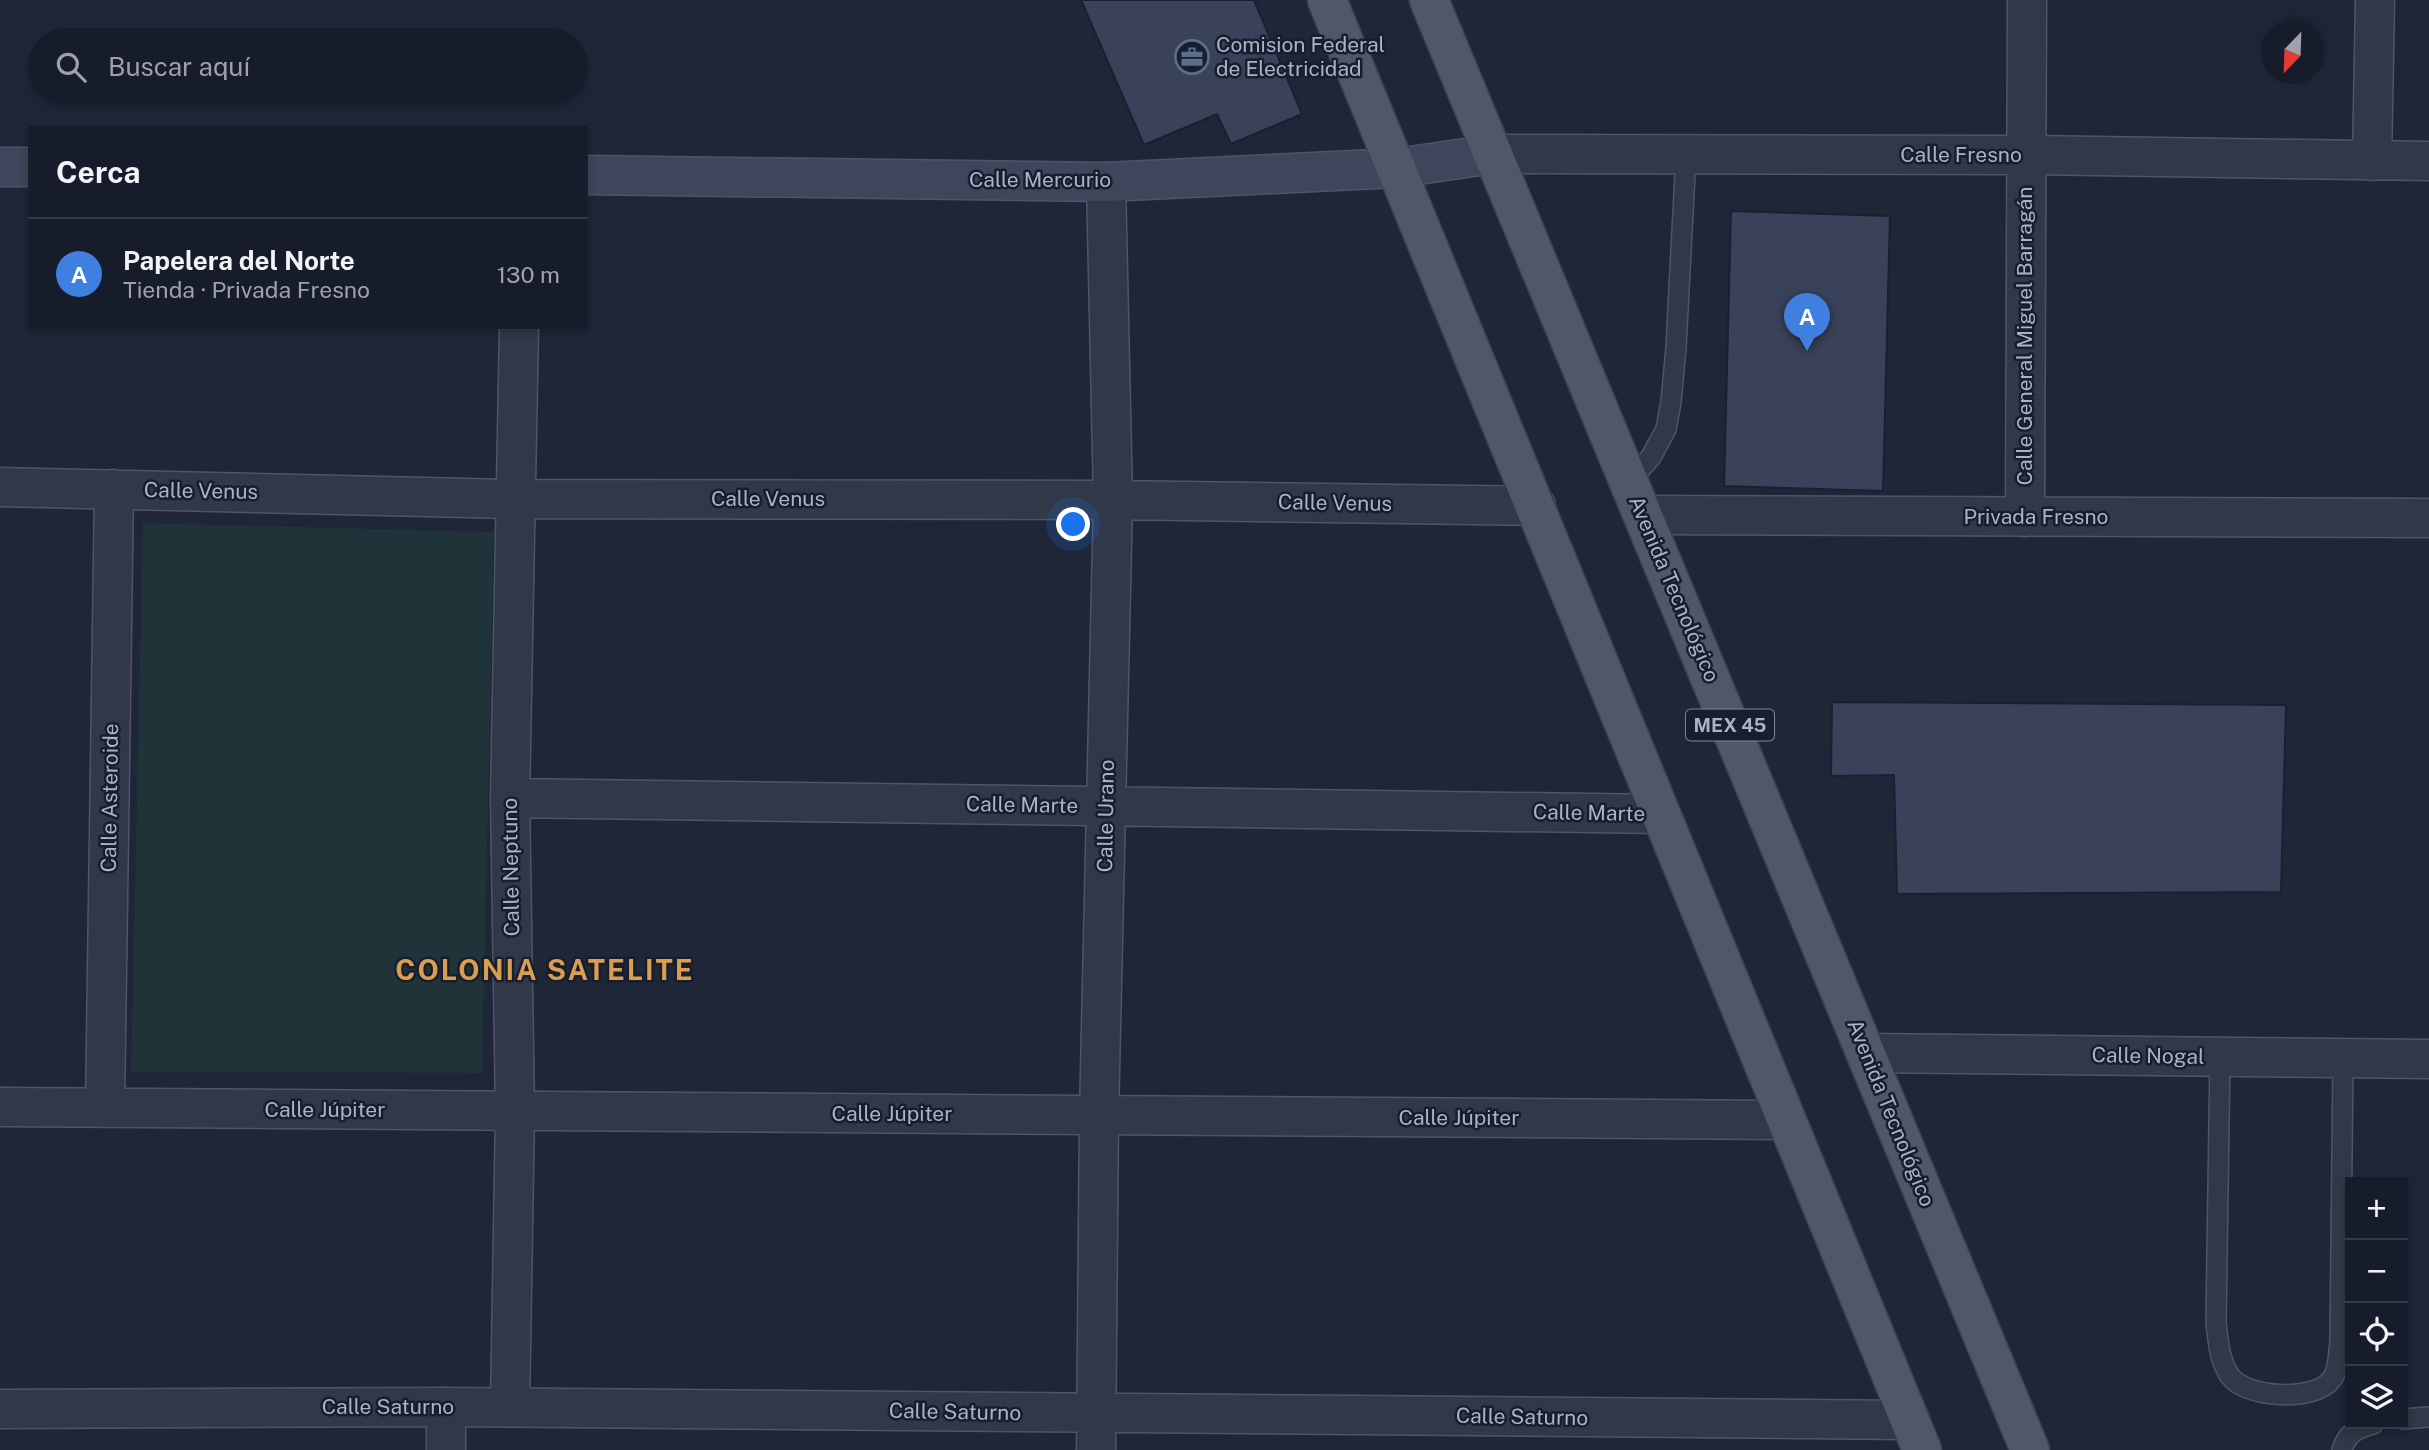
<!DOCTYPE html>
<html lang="es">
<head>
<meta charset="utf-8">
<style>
	body { margin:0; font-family:"Public Sans",sans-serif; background:#1f2532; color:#f1f3f6 }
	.controls { position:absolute; right:21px; bottom:21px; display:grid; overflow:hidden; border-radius:0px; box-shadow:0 4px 10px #0003 }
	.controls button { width:63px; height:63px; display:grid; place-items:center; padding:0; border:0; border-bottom:2px solid #353a47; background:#161c2a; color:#f1f3f6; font:35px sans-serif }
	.compass { position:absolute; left:2261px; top:21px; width:63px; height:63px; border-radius:50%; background:#161c2a; box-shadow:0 4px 10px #0003; rotate:203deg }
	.you { position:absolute; left:1074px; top:525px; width:24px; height:24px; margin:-18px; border:5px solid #fff; border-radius:50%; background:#1a73e8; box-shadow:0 0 0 10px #1a73e833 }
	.badge { display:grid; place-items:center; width:46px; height:46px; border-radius:50%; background:#779cff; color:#fff; font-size:23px; font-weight:700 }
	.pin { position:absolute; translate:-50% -58px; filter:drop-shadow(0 2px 4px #0008) }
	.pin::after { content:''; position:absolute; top:37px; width:24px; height:21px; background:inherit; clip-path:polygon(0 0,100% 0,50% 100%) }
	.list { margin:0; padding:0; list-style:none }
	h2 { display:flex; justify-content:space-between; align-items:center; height:91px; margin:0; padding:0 28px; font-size:30px }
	h2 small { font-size:23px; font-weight:400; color:#9ea1a8 }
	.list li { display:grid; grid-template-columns:46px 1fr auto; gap:21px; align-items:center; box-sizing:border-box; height:112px; padding:0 28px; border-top:2px solid #353a47 }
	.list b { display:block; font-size:26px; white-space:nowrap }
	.list p { margin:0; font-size:23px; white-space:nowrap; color:#9ea1a8 }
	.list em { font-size:23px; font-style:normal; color:#9ea1a8 }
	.icon { flex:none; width:38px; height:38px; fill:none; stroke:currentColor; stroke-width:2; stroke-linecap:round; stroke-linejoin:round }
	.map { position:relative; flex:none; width:2429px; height:1450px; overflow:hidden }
	.search { position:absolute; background:#161c2a; box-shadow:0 4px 10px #0003; left:28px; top:28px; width:560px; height:77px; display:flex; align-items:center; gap:18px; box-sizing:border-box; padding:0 24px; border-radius:38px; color:#9ea1a8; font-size:26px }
	.panel { position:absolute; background:#161c2a; box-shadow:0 4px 10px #0003; left:28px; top:126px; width:560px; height:203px; border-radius:0px }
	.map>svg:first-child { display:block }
	.green { fill:#203339 }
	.building { fill:#394258; stroke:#19202f; stroke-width:2 }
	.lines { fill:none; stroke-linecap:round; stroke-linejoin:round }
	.service-casing { stroke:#4f5567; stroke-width:22 }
	.minor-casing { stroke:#4f5567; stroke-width:41 }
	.secondary-casing { stroke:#4f5567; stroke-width:41 }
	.primary-casing { stroke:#3b4152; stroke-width:41 }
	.service { stroke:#313848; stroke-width:19 }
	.minor { stroke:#313848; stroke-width:38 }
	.secondary { stroke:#3f465c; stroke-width:38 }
	.primary { stroke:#4f5769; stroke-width:38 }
	.labels { text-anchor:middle; stroke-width:5; stroke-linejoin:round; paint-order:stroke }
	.shield { fill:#171e2d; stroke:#7f8698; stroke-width:2 }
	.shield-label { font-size:19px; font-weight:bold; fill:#abb2c6 }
	.poi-label { font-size:21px; fill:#abb2c6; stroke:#171e2d; text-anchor:start }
	.street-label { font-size:21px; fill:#abb2c6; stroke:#171e2d }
	.district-label { font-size:28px; font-weight:bold; letter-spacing:2px; fill:#db9d50; stroke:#171e2d }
</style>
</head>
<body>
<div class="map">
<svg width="2429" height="1450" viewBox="0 0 2429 1450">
	<rect width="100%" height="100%" fill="#1e2638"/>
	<path class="green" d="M143,523L494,532L482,1073L131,1072Z"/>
	<path class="building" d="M1081,0H1254L1302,114L1231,144L1217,114L1144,145Z
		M1731,211L1890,216L1883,491L1724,486Z
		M1832,702L2286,705L2281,892L1897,894L1894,775L1831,776Z"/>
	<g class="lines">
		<g class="service-casing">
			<path id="service" d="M1629,482L1651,457L1666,429L1671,402L1676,348L1686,154
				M2220,1056L2216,1322C2218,1340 2219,1360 2230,1376C2245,1398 2314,1402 2331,1380C2339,1371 2338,1355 2340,1343L2343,1058
				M2403,1419L2429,1417
				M2342,1450C2347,1433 2357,1428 2373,1424"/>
		</g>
		<g class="minor-casing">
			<path id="minor" d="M1493,154L2025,155L2429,161
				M2372,161L2375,0
				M0,487L515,499L1113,500L1536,506
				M1643,515L2429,518
				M2025,517L2027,0
				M510,798L1660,814
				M1866,1053L2429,1059
				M0,1107L1785,1120
				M105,1108L114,489
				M446,1407V1450
				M510,1407L515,1111L510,798L519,327
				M0,1409L446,1407L1910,1420
				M1096,1450L1099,1115L1113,500L1106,182"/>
		</g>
		<g class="secondary-casing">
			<path id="secondary" d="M0,167H30
				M586,175L1106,182L1397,168L1493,154"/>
		</g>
		<g class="primary-casing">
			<path id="primary" d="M1327,0L1922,1450
				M1429,0L2030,1450"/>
		</g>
		<use href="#service" class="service"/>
		<use href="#minor" class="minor"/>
		<use href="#secondary" class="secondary"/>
		<use href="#primary" class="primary"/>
	</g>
	<defs>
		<g id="office-ring" transform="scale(1.75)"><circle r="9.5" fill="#171e2d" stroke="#5c6f8a" stroke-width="1.5"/><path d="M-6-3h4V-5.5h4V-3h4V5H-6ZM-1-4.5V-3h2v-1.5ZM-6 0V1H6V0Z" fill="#5c6f8a"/></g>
	</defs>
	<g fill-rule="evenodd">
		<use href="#office-ring" x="1192" y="57"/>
	</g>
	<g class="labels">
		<rect class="shield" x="1686" y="709.5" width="88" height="31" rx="5"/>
		<g class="shield-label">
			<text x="1730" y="732">MEX 45</text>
		</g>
		<g class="poi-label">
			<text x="1216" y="52">Comision Federal<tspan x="1216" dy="24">de Electricidad</tspan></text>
		</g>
		<g class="street-label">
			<text x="1961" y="162">Calle Fresno</text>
			<text x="1040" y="187">Calle Mercurio</text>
			<text transform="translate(2025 336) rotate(-90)" y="7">Calle General Miguel Barragán</text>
			<text transform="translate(201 491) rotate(1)" y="7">Calle Venus</text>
			<text x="768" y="506">Calle Venus</text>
			<text transform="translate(1335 503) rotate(1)" y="7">Calle Venus</text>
			<text x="2036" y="524">Privada Fresno</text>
			<text transform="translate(1674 589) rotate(67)" y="7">Avenida Tecnológico</text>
			<text transform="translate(110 798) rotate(-89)" y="7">Calle Asteroide</text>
			<text transform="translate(1022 805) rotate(1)" y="7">Calle Marte</text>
			<text transform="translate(1589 813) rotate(1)" y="7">Calle Marte</text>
			<text transform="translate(1106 816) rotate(-89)" y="7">Calle Urano</text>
			<text transform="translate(511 867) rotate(-91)" y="7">Calle Neptuno</text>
			<text transform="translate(2148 1056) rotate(1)" y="7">Calle Nogal</text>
			<text x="325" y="1117">Calle Júpiter</text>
			<text transform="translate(1891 1113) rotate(68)" y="7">Avenida Tecnológico</text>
			<text x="892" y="1121">Calle Júpiter</text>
			<text x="1459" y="1125">Calle Júpiter</text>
			<text x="388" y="1414">Calle Saturno</text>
			<text transform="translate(955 1412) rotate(1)" y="7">Calle Saturno</text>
			<text transform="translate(1522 1417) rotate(1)" y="7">Calle Saturno</text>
		</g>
		<g class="district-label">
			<text x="545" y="980">COLONIA SATELITE</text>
		</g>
	</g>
</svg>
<div class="controls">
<button>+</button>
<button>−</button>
<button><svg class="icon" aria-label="locate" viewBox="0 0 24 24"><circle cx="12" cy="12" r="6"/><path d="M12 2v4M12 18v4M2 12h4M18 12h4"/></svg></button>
<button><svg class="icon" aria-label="layers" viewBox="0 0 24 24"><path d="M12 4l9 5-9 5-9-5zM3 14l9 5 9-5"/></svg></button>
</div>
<svg class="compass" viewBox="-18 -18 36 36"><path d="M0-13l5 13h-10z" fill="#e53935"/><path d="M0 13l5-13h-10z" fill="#9ea1a8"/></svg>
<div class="you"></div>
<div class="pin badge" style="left:1807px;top:351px;background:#3f7fe0">A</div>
<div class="search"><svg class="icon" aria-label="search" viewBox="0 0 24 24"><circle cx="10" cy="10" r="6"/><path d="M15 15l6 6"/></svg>Buscar aquí</div>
<section class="panel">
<h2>Cerca<small></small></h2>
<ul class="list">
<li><span class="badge" style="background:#3f7fe0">A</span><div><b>Papelera del Norte</b><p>Tienda · Privada Fresno</p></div><em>130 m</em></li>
</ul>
</section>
</div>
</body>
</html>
